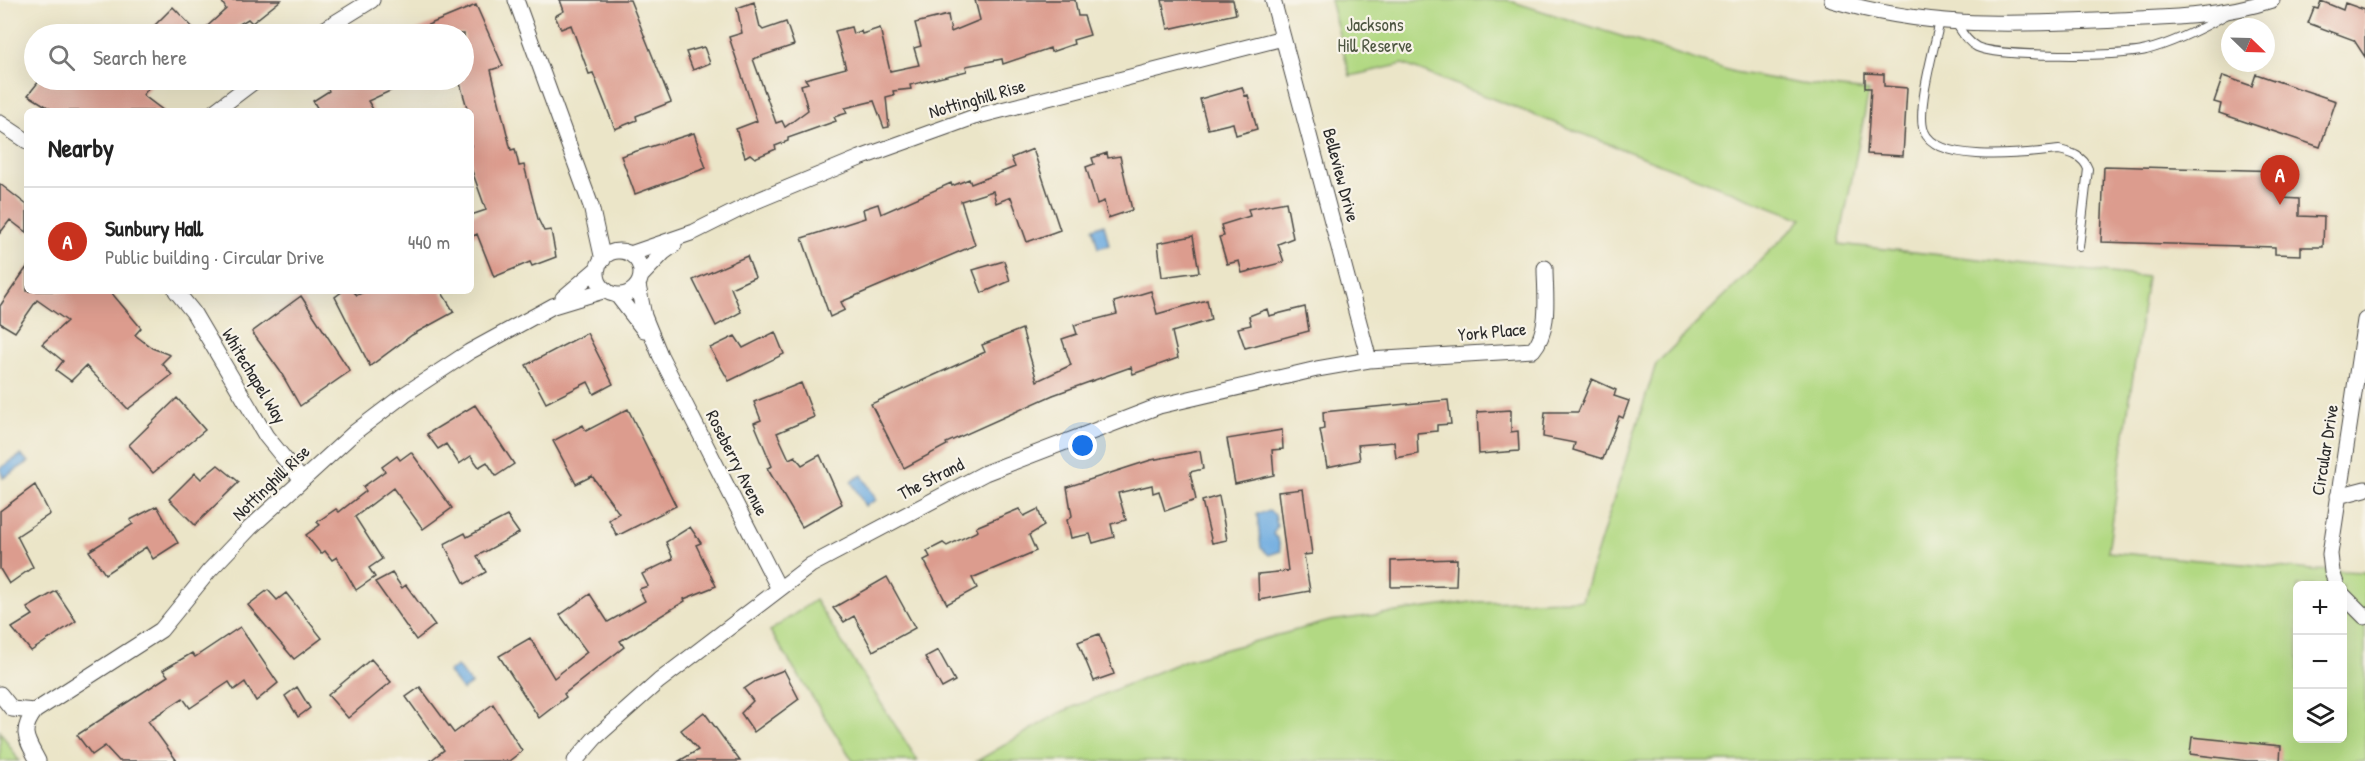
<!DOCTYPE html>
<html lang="en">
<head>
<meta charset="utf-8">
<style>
	body { margin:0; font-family:"Patrick Hand",sans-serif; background:#f6f6f6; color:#222 }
	.controls { position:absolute; right:18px; bottom:18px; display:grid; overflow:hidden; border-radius:9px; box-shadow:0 6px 24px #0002 }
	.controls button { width:54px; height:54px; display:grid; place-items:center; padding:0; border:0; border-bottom:2px solid #e0e0e0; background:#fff; color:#222; font:30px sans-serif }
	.compass { position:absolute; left:2221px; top:18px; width:54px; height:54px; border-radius:50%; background:#fff; box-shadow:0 6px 24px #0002; rotate:113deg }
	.you { position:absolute; left:1083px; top:446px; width:21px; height:21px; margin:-15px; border:4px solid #fff; border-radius:50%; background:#1a73e8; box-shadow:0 0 0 9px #1a73e833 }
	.badge { display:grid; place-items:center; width:39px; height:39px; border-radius:50%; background:#c8321e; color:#fff; font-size:20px; font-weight:700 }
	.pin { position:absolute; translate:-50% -50px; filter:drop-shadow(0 2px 3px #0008) }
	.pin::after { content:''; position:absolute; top:32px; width:21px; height:18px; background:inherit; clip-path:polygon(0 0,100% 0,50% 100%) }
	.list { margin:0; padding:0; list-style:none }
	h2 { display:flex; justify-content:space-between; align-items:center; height:78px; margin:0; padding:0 24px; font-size:26px }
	h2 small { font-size:20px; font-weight:400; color:#767676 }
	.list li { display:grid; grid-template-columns:39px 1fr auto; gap:18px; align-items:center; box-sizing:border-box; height:108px; padding:0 24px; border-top:2px solid #e0e0e0 }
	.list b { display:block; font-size:22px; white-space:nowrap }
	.list p { margin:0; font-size:20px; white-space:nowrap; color:#767676 }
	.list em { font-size:20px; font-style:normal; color:#767676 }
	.icon { flex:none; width:33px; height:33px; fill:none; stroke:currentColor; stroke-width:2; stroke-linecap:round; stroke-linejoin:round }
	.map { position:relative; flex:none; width:2365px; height:761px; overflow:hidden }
	.search { position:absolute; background:#fff; box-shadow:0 6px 24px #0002; left:24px; top:24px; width:450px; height:66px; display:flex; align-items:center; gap:15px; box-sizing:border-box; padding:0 21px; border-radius:33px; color:#767676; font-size:22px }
	.panel { position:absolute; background:#fff; box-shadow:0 6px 24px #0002; left:24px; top:108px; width:450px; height:186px; border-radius:9px }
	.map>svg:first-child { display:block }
	.green { fill:#b2d983; stroke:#6e8257; stroke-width:1.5; fill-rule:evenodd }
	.water { fill:#6eace0; stroke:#4c6c86; stroke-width:1.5 }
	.building { fill:#dc9c8e }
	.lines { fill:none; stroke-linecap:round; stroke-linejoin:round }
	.lane-casing { stroke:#484743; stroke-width:10 }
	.street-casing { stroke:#484743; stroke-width:17 }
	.lane { stroke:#fff; stroke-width:8 }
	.street { stroke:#fff; stroke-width:15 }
	.labels { text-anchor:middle; stroke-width:4.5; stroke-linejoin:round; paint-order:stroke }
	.park-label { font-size:18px; fill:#4d5641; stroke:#f7f3e8 }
	.street-label { font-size:18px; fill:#2b2b2b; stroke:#f7f3e8 }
</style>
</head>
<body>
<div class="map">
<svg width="2365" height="761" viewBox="0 0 2365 761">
	<rect width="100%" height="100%" fill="#f7f3e8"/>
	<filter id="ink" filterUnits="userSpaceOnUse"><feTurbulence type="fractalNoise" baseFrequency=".0167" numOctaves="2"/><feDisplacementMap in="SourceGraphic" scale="12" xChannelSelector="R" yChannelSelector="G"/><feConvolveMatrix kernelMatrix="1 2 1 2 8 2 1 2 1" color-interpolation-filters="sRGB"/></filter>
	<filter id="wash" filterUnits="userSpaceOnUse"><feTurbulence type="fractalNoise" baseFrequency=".008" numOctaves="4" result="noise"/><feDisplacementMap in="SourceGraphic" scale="24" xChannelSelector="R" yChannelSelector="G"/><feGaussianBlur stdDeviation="1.35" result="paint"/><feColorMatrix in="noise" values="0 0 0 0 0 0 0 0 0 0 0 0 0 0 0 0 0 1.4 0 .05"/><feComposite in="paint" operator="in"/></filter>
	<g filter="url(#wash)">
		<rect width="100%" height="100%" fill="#ebe5c8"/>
		<path class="green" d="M1330,0H1507L1734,72L1801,84L1869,91L1839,244L2147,277L2108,552L2312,570L2365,572V761H977L1059,713L1186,660L1330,621L1471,602L1582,600L1656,364L1802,219L1403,64L1350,76ZM2298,586H2342V738H2298Z
			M815,600L918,761H853L770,631Z
			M0,731L19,761H0Z"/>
		<path class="water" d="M1104,224L1109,245L1098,248L1093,228Z
			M21,455L29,462L3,478L0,468Z
			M862,475L876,500L865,506L851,481Z
			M1269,511L1275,515L1277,526L1273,534L1278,539L1281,551L1269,555L1261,548L1257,514Z
			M457,666L471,684L462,690L448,672Z"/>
		<g id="blocks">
			<path class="building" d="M221,0H281L252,23L248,19L223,34H146L173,7L199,34L226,9Z
				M560,0H630L671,102L636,116L637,120L615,129L593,73L589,74L571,25L561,29L555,16L564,11Z
				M975,0H1075L1078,16H1084L1090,35L1073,40L1074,44L1051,52L1050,48L1003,64L1002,59L966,66L967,71L910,85L911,89L893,91L894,95L886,97L889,127L884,128L874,101L845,108L847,113L834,117L836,121L788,138V141L775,146L776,149L755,158L750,154L745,157L736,129L757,121L729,37L742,33L737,8L754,2L760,27L763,30L786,22L794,45L753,59L776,123L782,121L785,127L808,110L801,85L808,83L805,79L846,68L835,31L851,27L853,34L861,31L862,34L880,28L890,71L919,65L914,48L921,46L915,23L948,15L951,32L980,20Z
				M1162,0H1233L1236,14L1168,29Z
				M2321,1L2343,10L2345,3L2365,10V57L2354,40L2308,23L2314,8L2318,9Z
				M476,5L503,66L491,70L511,150L515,149L519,166L524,165L538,219L544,231L551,230L556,257L532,266L530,262L494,277L477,234L471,237V215L486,210L471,168V111H468L459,80H464V34H406Z
				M704,47L710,63L693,70L686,52Z
				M1865,73L1884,74V86L1907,88L1903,156L1867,154L1871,88H1865Z
				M2256,74L2336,101L2320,147L2219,113L2221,104L2214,102L2223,76L2252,86Z
				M40,80H155L143,95L164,111H54L28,95Z
				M323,80H414L368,101L374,111H319L313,101L329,91Z
				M1242,87L1245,96L1248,95L1257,129L1236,135L1233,123L1208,129L1200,99Z
				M694,133L706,168L635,194L621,156Z
				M1033,149L1060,230L1027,242L1011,197L996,203L993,191L961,201L975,245L841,302L845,310L830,317L802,238L865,218L863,209L878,204L881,214L951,183L952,186L969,179L971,184L1015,167L1011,158Z
				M1107,153L1108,158L1120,156L1132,210L1108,218L1104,201L1097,204L1086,167L1094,164L1092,158Z
				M2104,166L2283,171L2282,198L2299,199V216L2324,217L2323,247H2301V255L2275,254V247L2101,242Z
				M0,184L27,205V233L10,220L0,233Z
				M1286,202L1293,238L1278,244L1284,262L1242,273L1239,261L1227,264L1219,237L1224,236L1221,225L1250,216L1248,209Z
				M1193,236L1199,272L1162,277L1158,243Z
				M747,256L755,277L731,288L741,312L716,326L693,280Z
				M1004,261L1010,281L982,293L973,270Z
				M27,267V291H110L141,328L135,335L152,348L170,355L162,363L172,375L128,409L86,366L71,381L56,370L63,361L42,344L67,321L37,300L15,332L0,323V306Z
				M343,291H353L357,295L366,291H441L454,312L412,335L370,366L335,297Z
				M1151,291L1157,314L1207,300L1211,320L1172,332L1178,358L1133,374L1131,367L1053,395L946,443L947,445L904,468L871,404L985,352L982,345L1022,329L1037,381L1071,365L1062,339L1077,334L1074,325L1117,314L1114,302Z
				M301,296L350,371L300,406L280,371L252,332Z
				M1305,307L1309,331L1245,348L1238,328L1251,325L1249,316L1267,309L1269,316Z
				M775,332L784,354L729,381L710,348L735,336L743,348Z
				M587,333L613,384L594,394L588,382L546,403L526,365Z
				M1592,379L1616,390L1614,396L1629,401L1623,418L1619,416L1603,459L1573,450L1575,443L1543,437L1545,412H1578Z
				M801,383L814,417L777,433L789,459L795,456L802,465L820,455L842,504L802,527L767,468L772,466L754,423L761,420L754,402Z
				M177,398L205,430L153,473L129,445Z
				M1448,400L1451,424L1437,425V431L1417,433L1418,454L1396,458L1394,442L1358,445L1360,460L1327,467L1320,430L1324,429L1323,412Z
				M475,405L514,464L496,476L487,462L479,467L471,456L459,464L446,444L438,449L427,434Z
				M628,409L676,506L617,536L609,520L619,513L592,476L576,484L553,441L583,425L586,431Z
				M1511,410V432L1518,431L1519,451L1479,454L1477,412Z
				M1282,430L1283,449L1272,450L1274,475L1235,484L1227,439Z
				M1200,451L1203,469L1190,472L1196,500L1165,511L1159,491L1153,493L1152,485L1118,493L1126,520L1111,524L1114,537L1093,543L1090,534L1071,538L1067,520L1072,516L1067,487L1151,460Z
				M411,452L452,508L423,529L393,488L355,517L382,559L369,568L375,577L356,590L337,557L332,560L325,551L321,554L306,535L320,525L317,522L336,509L339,512L366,491L363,487L385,471L382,467L397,456L400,460Z
				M218,465L239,482L195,525L169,499L195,473L201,479Z
				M35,485L50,514L17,536L33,567L9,584L0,569V511Z
				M1303,489L1312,554L1304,555L1310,591L1259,600L1258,574L1288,571L1278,492Z
				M1219,496L1227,540L1212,543L1202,501Z
				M157,506L178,543L153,559L146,547L105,574L89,551L133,524L130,520Z
				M1019,509L1024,516L1038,509L1044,526L1029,535L1036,551L972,578L977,588L947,604L924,560L930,557L927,551L943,543L947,546L978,531L976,527Z
				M507,516L519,533L477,556L486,572L465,584L444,544L465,533L467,537Z
				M690,527L701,543L696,545L716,586L684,599L685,601L620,641L624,647L564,694L566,697L539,718L499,656L530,638L554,678L587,652L560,615L590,594L608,622L645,601L639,589L648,586L642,574L673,559L666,542Z
				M1457,559L1456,586L1391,587V561Z
				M392,573L402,588L406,585L435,625L416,640L375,582Z
				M887,577L915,628L873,651L854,616L844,622L833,608Z
				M268,590L277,600L286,593L322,638L294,659L248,605Z
				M56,591L76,621L31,651L12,628L33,615L27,608Z
				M240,627L278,683L256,701L245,682L234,690L229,682L190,708L183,698L148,721L177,761H119L105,746L92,755L77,735L168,676L163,670L192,653L195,657Z
				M1099,634L1114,674L1094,681L1078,642Z
				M938,650L955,681L942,688L925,657Z
				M371,659L391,682L348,718L328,695Z
				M784,670L799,699L754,732L741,713L753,701L744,689L756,681Z
				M297,687L310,708L298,717L285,696Z
				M420,687L454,733L493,704L522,751L509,761H430L444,750L406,697Z
				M704,712L740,761H679L698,750L681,730Z
				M2192,737L2281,746L2280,761H2247L2190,754Z"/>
		</g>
	</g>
	<g filter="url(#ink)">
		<use href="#blocks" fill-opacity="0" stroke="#484743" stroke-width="1.5"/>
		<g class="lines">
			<g class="lane-casing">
				<path id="lane" d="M1940,21C1935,44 1916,111 1924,131C1937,165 2029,153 2059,150C2072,153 2083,156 2088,169L2079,247
					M1956,23C1962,32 1967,42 1977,47C1998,57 2122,57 2146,50C2174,43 2201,29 2226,15"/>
			</g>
			<g class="street-casing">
				<path id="street" d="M516,0L591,206L603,260
					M1273,0L1369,360
					M1832,0C1923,27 2002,25 2096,21C2155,18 2215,19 2272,0
					M317,34L372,0
					M215,111L256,80
					M0,123L27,141
					M597 273a22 22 0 1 1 44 0a22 22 0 1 1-44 0Z
					M630,254L694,232L756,201L860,158L974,117L1283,38
					M641,276L663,253L674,245
					M638,285L644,316L660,355L779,589
					M176,291L193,312L266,436L301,479
					M617,295L644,330
					M563,298L598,268
					M2338,496L2365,489
					M2337,586L2332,572L2330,554L2365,320
					M2342,594L2365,617
					M0,694L12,709L35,711
					M38,761C27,740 19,732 35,711L161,630L209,571L250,528L355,432L405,394L469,352L553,306L606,290
					M575,761L595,738L659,681L811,565L985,473L1159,406L1317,369L1369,360L1533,350C1551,329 1545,294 1545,268"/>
			</g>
			<use href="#lane" class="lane"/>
			<use href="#street" class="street"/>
		</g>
	</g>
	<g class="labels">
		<g class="park-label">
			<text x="1375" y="31">Jacksons<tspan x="1375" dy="21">Hill Reserve</tspan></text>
		</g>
		<g class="street-label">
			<text transform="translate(977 99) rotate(-16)" y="6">Nottinghill Rise</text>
			<text transform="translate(1341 175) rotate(75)" y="6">Belleview Drive</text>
			<text transform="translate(1492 332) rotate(-5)" y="6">York Place</text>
			<text transform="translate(254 376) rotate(59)" y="6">Whitechapel Way</text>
			<text transform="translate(2325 450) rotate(-81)" y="6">Circular Drive</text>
			<text transform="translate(737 463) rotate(63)" y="6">Roseberry Avenue</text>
			<text transform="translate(931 479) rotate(-27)" y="6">The Strand</text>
			<text transform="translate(271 483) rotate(-44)" y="6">Nottinghill Rise</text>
		</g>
	</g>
</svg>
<div class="controls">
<button>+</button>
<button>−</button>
<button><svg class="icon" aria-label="layers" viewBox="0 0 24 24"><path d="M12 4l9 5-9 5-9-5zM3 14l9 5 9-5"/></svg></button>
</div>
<svg class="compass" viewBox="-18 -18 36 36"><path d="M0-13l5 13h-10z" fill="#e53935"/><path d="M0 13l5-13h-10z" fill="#767676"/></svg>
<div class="you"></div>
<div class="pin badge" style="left:2280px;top:205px">A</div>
<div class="search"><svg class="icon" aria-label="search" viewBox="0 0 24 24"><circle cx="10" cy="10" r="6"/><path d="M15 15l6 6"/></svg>Search here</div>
<section class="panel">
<h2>Nearby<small></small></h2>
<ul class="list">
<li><span class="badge">A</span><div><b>Sunbury Hall</b><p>Public building · Circular Drive</p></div><em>440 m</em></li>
</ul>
</section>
</div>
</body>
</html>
